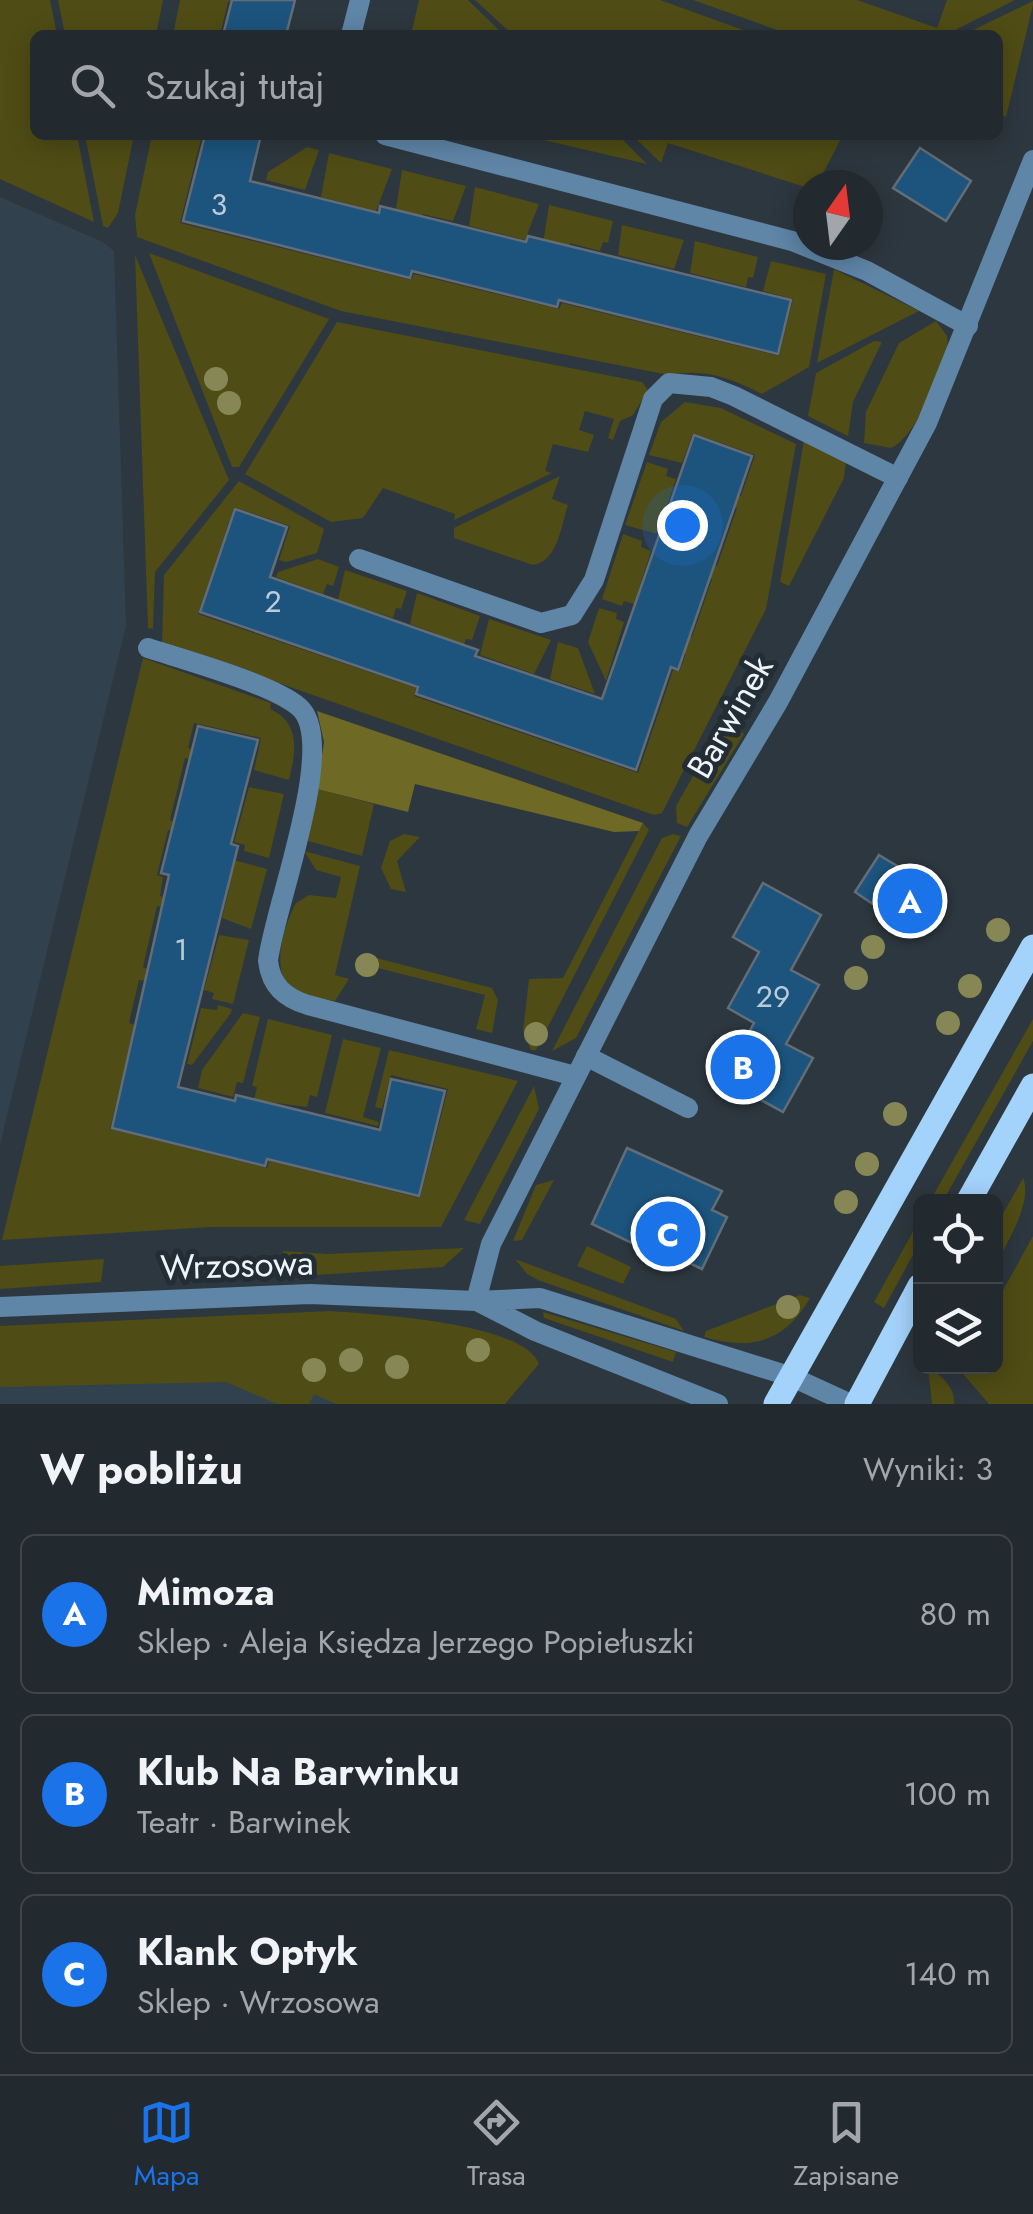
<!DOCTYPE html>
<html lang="pl">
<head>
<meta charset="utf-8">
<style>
	body { margin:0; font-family:Jost,sans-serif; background:#2e353b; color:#f1f3f6 }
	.controls { position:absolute; right:30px; bottom:30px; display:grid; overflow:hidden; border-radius:15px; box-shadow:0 5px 25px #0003 }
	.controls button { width:90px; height:90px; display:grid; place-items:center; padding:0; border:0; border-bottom:2px solid #3f454b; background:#22292f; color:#f1f3f6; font:50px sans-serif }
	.compass { position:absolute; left:793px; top:170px; width:90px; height:90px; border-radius:50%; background:#22292f; box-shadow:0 5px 25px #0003; rotate:14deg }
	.you { position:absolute; left:682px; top:525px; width:35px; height:35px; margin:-25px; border:8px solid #fff; border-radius:50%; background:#1a73e8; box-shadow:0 0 0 15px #1a73e833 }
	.badge { display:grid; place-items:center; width:65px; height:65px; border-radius:50%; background:#1a73e8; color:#fff; font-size:32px; font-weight:700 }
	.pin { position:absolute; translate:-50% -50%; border:5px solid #fff; box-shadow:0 2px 10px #0006 }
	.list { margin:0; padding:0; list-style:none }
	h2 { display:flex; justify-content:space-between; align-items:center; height:130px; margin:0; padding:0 40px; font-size:42px }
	h2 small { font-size:32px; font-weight:400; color:#a2a6aa }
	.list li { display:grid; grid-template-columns:65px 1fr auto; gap:30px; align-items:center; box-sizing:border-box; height:160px; margin:0 20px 20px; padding:0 20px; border:2px solid #3f454b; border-radius:15px }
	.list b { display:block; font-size:38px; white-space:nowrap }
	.list p { margin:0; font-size:32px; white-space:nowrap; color:#a2a6aa }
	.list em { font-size:32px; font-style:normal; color:#a2a6aa }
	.icon { flex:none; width:55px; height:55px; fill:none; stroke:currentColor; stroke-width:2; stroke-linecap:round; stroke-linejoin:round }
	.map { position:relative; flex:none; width:1033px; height:1404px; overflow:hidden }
	.search { position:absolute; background:#22292f; box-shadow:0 5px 25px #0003; left:30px; right:30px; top:30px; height:110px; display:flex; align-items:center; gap:25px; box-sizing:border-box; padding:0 35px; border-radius:15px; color:#a2a6aa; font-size:38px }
	.sheet { height:670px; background:#22292f }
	nav { display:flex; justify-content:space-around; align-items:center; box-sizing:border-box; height:140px; border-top:2px solid #3f454b; background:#22292f; font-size:28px; color:#a2a6aa }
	nav a { display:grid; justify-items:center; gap:5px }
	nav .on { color:#1a73e8 }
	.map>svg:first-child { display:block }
	.built { fill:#32414e }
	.green { fill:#4f4c15 }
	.forest { fill:#6e6924 }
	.building { fill:#1d547d; stroke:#636d77; stroke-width:2.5 }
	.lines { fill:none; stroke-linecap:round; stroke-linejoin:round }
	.service { stroke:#5f85a7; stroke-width:20 }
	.minor { stroke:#5f85a7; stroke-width:20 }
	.tertiary { stroke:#5f85a7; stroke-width:20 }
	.primary { stroke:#a3d2fb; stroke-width:25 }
	.tree { fill:#868755 }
	.labels { text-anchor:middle; stroke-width:10; stroke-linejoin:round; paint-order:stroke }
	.number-label { font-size:30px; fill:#baccdb }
	.street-label { font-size:35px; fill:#eef4fa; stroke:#232d35 }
</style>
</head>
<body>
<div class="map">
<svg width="1033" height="1404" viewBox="0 0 1033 1404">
	<rect width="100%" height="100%" fill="#2d373f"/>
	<path class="built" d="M0,197L103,242L114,251L126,626L0,1145Z
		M280,1372L403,1404H0V1376Z"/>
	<path class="green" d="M0,0H50L57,35H35V135H77L94,222L0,179Z
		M58,0H163L156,35H65Z
		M180,0H236L228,2L220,35H173Z
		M419,0H468L504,35H411Z
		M475,0H660L757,35H513Z
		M693,0H857L937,28L947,0H1015L945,35H791Z
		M1033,1V5L1006,117L998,114V35H963Z
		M85,135H134L118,213L108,228L103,226Z
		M152,135H202L180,223L411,280L414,274L559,309L562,303L779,356L793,299L763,291L771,261L826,274L809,367L762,394C731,378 704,368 669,375L341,311L137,237L135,215Z
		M522,135H618L647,164Z
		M632,135H843L817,185L808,188L668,143L661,163Z
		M307,147L319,150L305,190L266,180L268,172Z
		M329,153L392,169L376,211L321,197Z
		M402,170L466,186L453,221L422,214L420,221L395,215Z
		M475,187L539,204L525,240L469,226Z
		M549,205L613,221L608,243L603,242L600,251L570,243L568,250L543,244Z
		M622,225L684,240L674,269L618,255Z
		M695,241L758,257L753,278L748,277L746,287L690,273Z
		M149,253L329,319L239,467H232Z
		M135,255L229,480L155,572L153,629L148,628Z
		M834,269L919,311L817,363Z
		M936,321L947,336C953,360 914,440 891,448L864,443L866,412L899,343Z
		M337,322L642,382L648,390L633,415L620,421L613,440L608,438L614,419L585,411L579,430L594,435L588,452L553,444L545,471L552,473L454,520L455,514L383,488L363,518L331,522L245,474Z
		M874,341L882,342L853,402L848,436L808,416L816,373Z
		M685,402L721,408L796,444L766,609L662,813L654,815L162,642L164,575L239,481L324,529L317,553L286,562L279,560L290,526L234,507L198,614L416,688L414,696L638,773L673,670L679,672L686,654L680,652L686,636L692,637L712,579L707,576L711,565L717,566L737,508L731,506L735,494L741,496L755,455L693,433L682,463L649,455L661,422Z
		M804,440L846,461L844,478L789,586L780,582Z
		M647,462L668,469L666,476L676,479L657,534L625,525Z
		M560,476L552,499L568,505C561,526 558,561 533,565L454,538V528Z
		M623,534L642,541L641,547L651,551L634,604L624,601L622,606L602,599Z
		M318,559L339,567L333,586L327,584L323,594L276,577L278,572Z
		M345,570L407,591L401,609L396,608L393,618L338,600Z
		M417,593L480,616L472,640L466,639L462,650L436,641L437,634L410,624Z
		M599,608L617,613L616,619L624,622L606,681L588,642Z
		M489,619L551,640L534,674L480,655Z
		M558,642L578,648L595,694L550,679Z
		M143,658L271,703L270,709C301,723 296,752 289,780L254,770L261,738L194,723L188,748L194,750L191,759L185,758L170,820L175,822L172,830H168L157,875L163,877L160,896L165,897L163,907L157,906L143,967L149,970L146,981L139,980L129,1023L135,1025L110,1129L267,1168L269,1161L420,1198L448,1089L391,1075L382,1109L375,1107L389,1050L518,1081L441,1227H211L2,1240Z
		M730,723L744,734L687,827L677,823L676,806L722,725Z
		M249,787L284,794L269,858L244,851L245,845L234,842Z
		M317,789L374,804L362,856L305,840Z
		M643,823L649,830L536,1050H531L523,1031L529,979L563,978Z
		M404,834L420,837L397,861L406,892L391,889L381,868L390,841Z
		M673,834L681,836L576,1038L552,1051L662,838Z
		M304,851L360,866L335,975L349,979L335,1001C322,998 299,997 290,987C270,967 285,924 296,903L309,895L336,898L341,877L316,870Z
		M230,859L267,869L251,929L222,918L229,889L222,886Z
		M219,935L249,940L233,1004L212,999L214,993L204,990Z
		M361,954L492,988L498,1000L492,1033L476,1029L485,995L378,968L375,976L357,972Z
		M218,1005L232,1009L231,1013L192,1065L187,1064L201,1008L217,1010Z
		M243,1013L260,1017L243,1083L237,1082L233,1097L198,1088L202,1070Z
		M268,1019L332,1035L317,1097L310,1095L307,1107L254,1100L257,1087L252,1086Z
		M1033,1019V1041L943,1201H930Z
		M343,1039L381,1048L363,1117L379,1122L378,1126L325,1113Z
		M534,1086L539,1109L480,1224L464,1220Z
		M1023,1178C1033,1201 1008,1241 996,1264V1226Z
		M554,1180L522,1240L513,1241L536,1185Z
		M920,1219V1242L884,1308L874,1302Z
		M1033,1236V1404H989L964,1375V1367L996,1366V1303Z
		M587,1246L631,1267L623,1284L577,1266Z
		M464,1248L443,1267L299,1276L285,1267L283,1251L328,1254Z
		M104,1259L101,1282L0,1289V1266Z
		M515,1259L676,1319L684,1331L538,1280L527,1274Z
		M800,1295L810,1298C785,1342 751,1351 704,1337L706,1331Z
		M330,1311C370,1314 524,1322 539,1364L505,1404H336L314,1394L309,1404H277L226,1382L0,1387V1326Z
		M543,1312L676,1352L673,1362L544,1318Z
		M928,1367C940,1374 956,1388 954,1404H932Z"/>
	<path class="forest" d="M317,711L643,823L639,831L614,832L415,784L408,812L317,789L324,742Z"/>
	<path class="building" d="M232,0H295L286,35H223Z
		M205,135H261L250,181L379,213L380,206L526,242L528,236L791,300L778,354L559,300L557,307L412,271L410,278L183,221Z
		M920,148L971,181L946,221L893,188Z
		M694,435L752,456L678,670L671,667L636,770L416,694L418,687L200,612L235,509L287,527L270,577L478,650L475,656L602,699Z
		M198,726L258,740L231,844L238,846L178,1087L235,1101L236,1095L380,1130L391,1079L445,1091L419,1196L267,1159L265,1166L112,1128L169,875L161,873Z
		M879,855L937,890L911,930L855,892Z
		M763,883L821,915L791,970L819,985L786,1044L813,1058L783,1112L723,1079L754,1023L728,1008L759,952L733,937Z
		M627,1148L722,1191L712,1210L727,1217L702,1269L685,1261L682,1267L592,1224Z"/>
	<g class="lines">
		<path class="service" d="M351,35L360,0
			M385,135L792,241L867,271L968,326
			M359,559L541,623L572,615L594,580L653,399L669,383L711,387L734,396L898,478
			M148,648C185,660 272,684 299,707C340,742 273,910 268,961C271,986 285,998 308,1005L575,1076
			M586,1056L688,1108"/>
		<path class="minor" d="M476,1301L491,1244L698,836L778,702L927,423L1033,160
			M477,1301L535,1331L718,1404
			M0,1307L310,1294L476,1301L540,1298L792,1377"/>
		<path class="tertiary" d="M792,1377L851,1404"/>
		<path class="primary" d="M968,1202L1033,1086
			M776,1404L1033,947
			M857,1404L920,1286"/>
	</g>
	<g class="tree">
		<circle cx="216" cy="379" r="12"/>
		<circle cx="229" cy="403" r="12"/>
		<circle cx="998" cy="930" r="12"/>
		<circle cx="873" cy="947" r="12"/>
		<circle cx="367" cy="965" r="12"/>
		<circle cx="856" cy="978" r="12"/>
		<circle cx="970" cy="986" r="12"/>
		<circle cx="948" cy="1023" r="12"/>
		<circle cx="536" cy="1034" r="12"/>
		<circle cx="895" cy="1114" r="12"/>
		<circle cx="867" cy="1164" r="12"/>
		<circle cx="846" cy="1202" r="12"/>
		<circle cx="788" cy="1307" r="12"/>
		<circle cx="478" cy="1350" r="12"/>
		<circle cx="351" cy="1360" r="12"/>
		<circle cx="397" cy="1367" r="12"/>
		<circle cx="314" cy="1370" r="12"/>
	</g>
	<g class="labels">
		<g class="number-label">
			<text x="219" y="215">3</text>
			<text x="273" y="612">2</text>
			<text x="181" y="960">1</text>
			<text x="773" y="1007">29</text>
		</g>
		<g class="street-label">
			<text transform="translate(730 717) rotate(-60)" y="12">Barwinek</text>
			<text transform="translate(237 1265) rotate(-2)" y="12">Wrzosowa</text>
		</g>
	</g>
</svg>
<div class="controls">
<button><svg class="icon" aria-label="locate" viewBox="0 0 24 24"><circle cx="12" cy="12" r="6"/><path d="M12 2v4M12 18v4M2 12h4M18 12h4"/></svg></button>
<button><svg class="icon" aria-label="layers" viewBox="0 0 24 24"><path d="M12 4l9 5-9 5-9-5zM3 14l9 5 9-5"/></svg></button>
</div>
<svg class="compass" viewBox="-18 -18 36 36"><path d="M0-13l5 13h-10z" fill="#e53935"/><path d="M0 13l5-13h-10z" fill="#a2a6aa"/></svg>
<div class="you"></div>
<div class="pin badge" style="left:910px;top:901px">A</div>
<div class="pin badge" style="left:743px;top:1067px">B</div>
<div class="pin badge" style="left:668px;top:1234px">C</div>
<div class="search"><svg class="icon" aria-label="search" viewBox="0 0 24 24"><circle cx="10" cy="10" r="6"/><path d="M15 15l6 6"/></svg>Szukaj tutaj</div>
</div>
<section class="sheet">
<h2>W pobliżu<small>Wyniki: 3</small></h2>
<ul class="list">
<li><span class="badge">A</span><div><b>Mimoza</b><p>Sklep · Aleja Księdza Jerzego Popiełuszki</p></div><em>80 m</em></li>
<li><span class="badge">B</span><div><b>Klub Na Barwinku</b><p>Teatr · Barwinek</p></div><em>100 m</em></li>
<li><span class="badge">C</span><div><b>Klank Optyk</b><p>Sklep · Wrzosowa</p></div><em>140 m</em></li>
</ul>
</section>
<nav>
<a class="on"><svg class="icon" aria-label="map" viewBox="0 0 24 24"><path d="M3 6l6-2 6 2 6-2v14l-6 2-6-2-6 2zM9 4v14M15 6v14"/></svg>Mapa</a>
<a><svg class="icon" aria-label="directions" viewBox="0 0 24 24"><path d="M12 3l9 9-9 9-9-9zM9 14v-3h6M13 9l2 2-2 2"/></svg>Trasa</a>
<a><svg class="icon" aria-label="saved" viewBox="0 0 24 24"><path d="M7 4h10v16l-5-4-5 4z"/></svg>Zapisane</a>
</nav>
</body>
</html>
